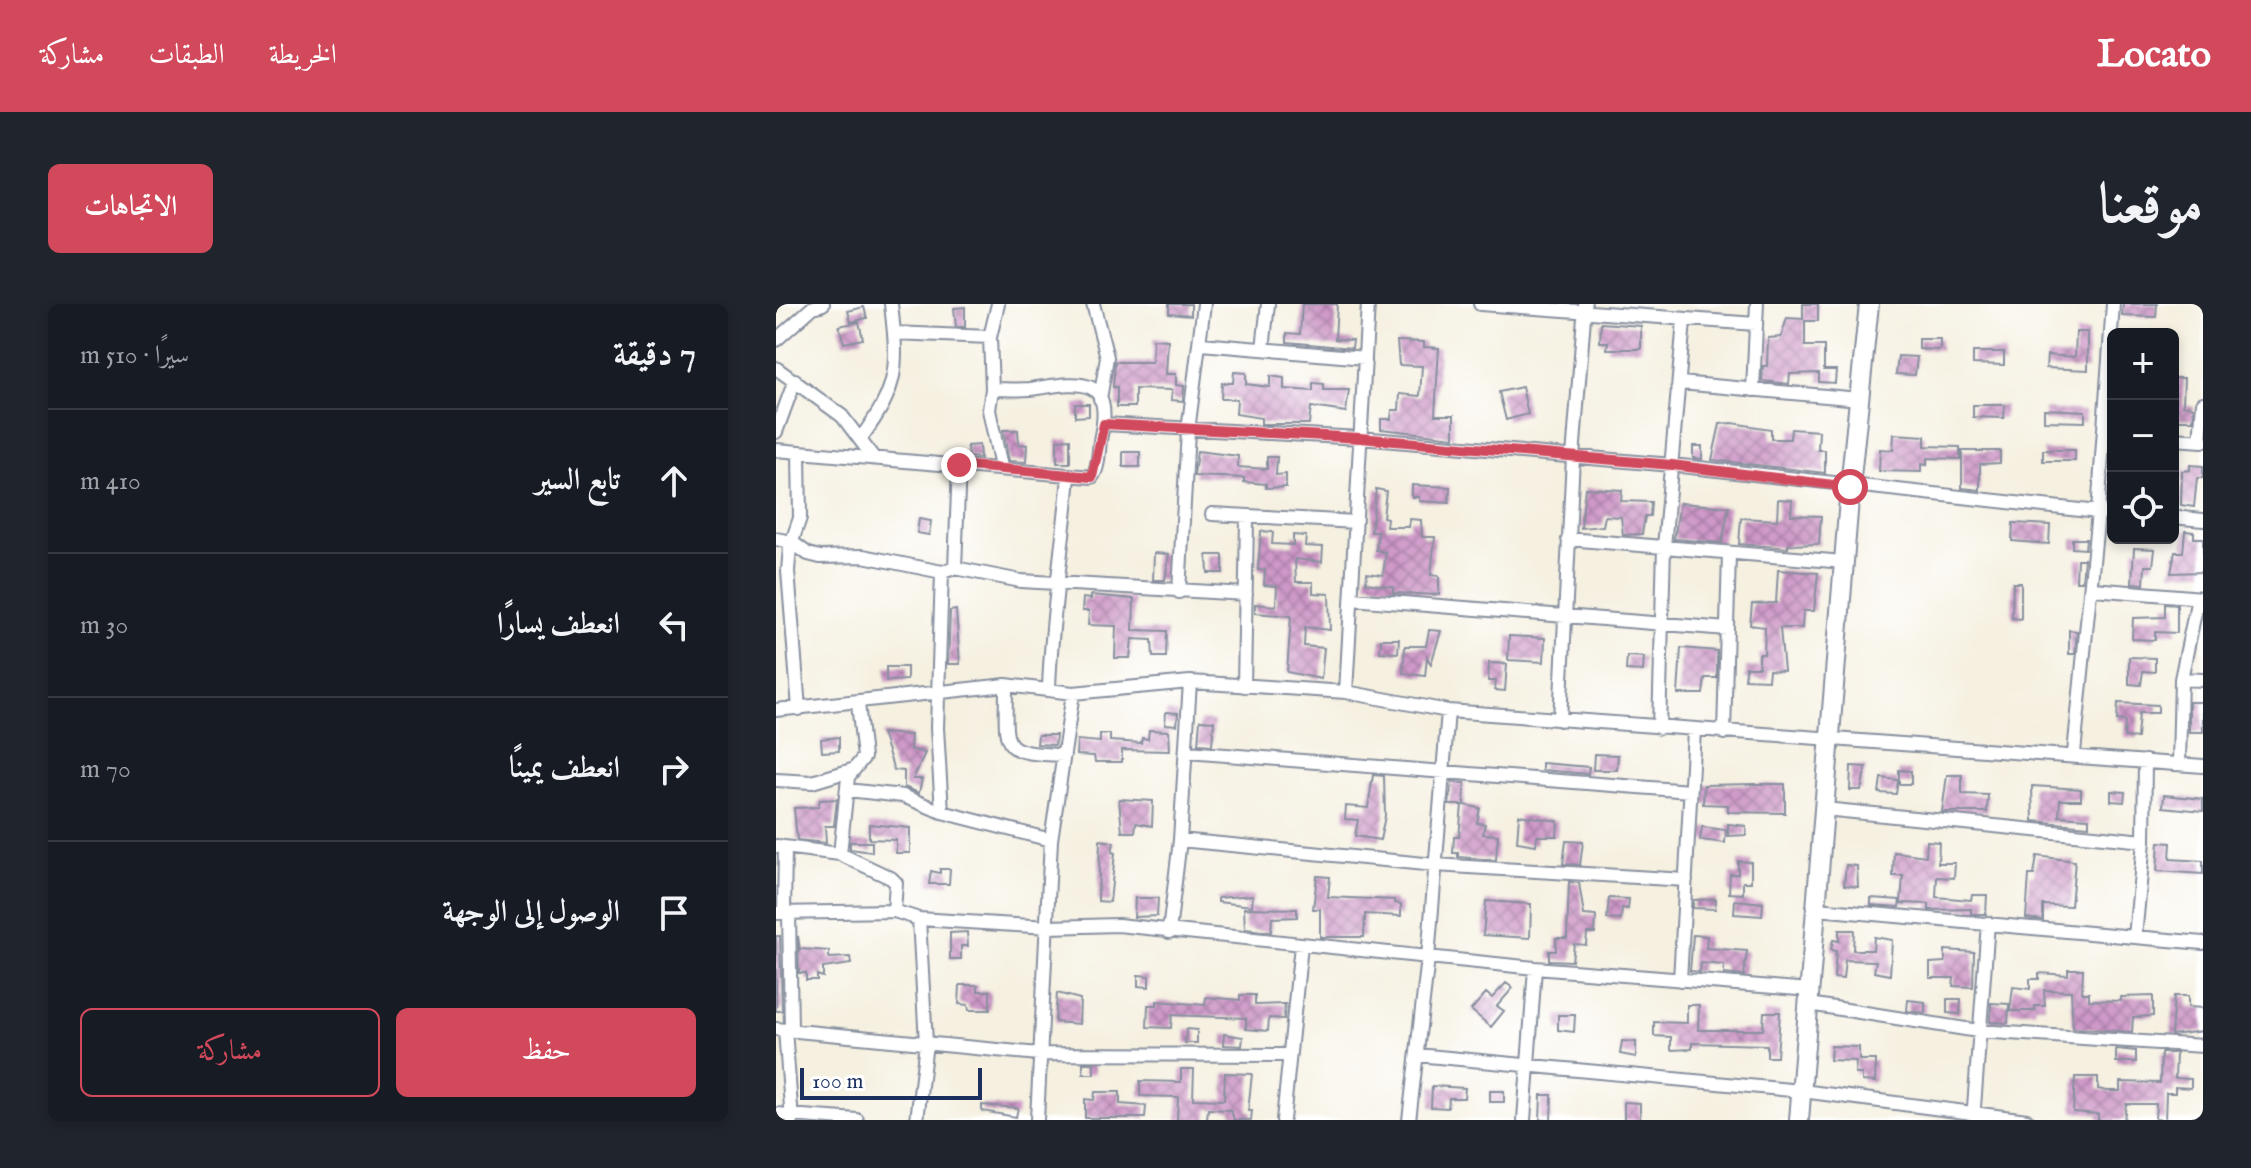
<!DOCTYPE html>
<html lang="ar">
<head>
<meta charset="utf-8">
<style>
	body { margin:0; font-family:"IM FELL English",Amiri,serif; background:#20242c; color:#f1f3f6; direction:rtl }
	.controls { position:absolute; right:24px; top:24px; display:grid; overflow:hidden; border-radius:12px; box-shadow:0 4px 12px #0003 }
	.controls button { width:72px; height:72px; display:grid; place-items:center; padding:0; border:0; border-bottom:2px solid #363941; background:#171b24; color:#f1f3f6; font:40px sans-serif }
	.scale { position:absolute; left:24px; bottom:20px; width:182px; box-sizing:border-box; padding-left:8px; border:4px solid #1b2f5e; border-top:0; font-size:22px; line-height:28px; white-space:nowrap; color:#1b2f5e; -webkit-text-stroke:6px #fff; paint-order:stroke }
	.stop { position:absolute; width:24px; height:24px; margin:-18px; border:6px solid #d1495b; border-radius:50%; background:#fff }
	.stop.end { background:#d1495b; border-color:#fff; box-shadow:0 2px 8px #0008 }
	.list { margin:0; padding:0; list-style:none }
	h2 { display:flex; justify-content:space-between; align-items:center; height:104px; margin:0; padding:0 32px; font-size:34px }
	h2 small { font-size:26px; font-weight:400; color:#9ea1a6 }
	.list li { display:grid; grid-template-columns:52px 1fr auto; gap:24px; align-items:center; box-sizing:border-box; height:144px; padding:0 32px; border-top:2px solid #363941 }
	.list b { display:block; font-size:30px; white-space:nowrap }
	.list em { font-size:26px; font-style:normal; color:#9ea1a6 }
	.actions { display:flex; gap:16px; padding:24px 32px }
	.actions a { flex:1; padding:18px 0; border:2px solid #d1495b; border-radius:12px; text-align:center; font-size:28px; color:#d1495b }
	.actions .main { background:#d1495b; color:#fff }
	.icon { flex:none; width:44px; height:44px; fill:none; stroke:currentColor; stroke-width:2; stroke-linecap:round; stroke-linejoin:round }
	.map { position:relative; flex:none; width:1427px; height:816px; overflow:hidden; direction:ltr; border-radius:12px }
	header { display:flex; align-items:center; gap:48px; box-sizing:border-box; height:112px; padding:0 40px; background:#d1495b; color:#fff }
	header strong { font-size:38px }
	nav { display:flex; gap:44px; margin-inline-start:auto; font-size:28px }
	.intro { display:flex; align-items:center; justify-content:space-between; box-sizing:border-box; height:192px; padding:0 48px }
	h1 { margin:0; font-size:56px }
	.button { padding:20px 36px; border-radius:12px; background:#d1495b; color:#fff; font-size:28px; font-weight:700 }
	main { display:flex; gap:48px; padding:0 48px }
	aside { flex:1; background:#171b24; border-radius:12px; box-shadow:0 4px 12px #0003 }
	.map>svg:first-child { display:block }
	.building { fill:url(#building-cross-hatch) }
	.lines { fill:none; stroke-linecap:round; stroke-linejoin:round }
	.street-casing { stroke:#88909f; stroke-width:16 }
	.secondary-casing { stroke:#88909f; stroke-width:22 }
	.street { stroke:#fff; stroke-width:12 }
	.secondary { stroke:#fff; stroke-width:18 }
	.route { stroke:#d1495b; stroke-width:10 }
</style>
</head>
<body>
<header>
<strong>Locato</strong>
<nav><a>الخريطة</a><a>الطبقات</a><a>مشاركة</a></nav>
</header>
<div class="intro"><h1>موقعنا</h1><a class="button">الاتجاهات</a></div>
<main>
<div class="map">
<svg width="1427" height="816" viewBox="0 0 1427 816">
	<defs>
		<pattern id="building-cross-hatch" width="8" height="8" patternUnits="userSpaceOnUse" patternTransform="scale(2)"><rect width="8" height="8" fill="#cf99c8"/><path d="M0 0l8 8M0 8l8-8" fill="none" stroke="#a77da6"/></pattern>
	</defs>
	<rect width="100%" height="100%" fill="#fff"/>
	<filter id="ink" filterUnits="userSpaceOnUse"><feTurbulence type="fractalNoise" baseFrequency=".0125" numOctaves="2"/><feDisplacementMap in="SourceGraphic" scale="16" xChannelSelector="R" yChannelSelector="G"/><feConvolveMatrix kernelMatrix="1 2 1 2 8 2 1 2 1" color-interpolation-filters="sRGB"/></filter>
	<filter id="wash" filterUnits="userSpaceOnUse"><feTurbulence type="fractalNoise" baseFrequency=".006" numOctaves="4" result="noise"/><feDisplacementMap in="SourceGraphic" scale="32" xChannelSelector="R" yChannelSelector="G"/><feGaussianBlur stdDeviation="1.8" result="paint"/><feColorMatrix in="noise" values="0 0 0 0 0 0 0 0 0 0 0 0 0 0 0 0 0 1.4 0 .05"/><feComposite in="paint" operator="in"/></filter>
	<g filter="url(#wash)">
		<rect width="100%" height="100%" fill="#f5f0e0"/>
		<g id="blocks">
			<path class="building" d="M393,0H415V11L393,9Z
				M526,0H561L559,35L577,36L576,44L511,38V29L524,30Z
				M1027,0H1042V17H1029V42H1048V66H1060L1059,79L1043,78V69L1014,70L1013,80L986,77L987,62H991L992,34L1005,33L1011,14L1027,15Z
				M1347,0H1381L1380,13L1346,12Z
				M88,3L91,14L75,18L72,7Z
				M189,3V23H180L178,4Z
				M83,18L87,35L68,39L63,22Z
				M825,19L865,22V45H831L832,38H824Z
				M1300,28H1312V66L1270,64L1271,51L1299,53Z
				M377,35L392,36L390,70H400V81L408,82L407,97L395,96L396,86L359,85V103H341V83H337L339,58H376Z
				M1143,35H1164V46L1143,45Z
				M621,37L648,38V43L663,44L659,111H678V133L605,125V115H615L616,106H623L624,90L644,92L646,62L623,61Z
				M1197,48H1228V61L1197,60Z
				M1122,52L1141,53L1139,71L1120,70Z
				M458,68L470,69V80L494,83V72L508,74V85L537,87V79L548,80V86H573L570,108L535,103L533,120H485V114L460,110L461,95H445L446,79H457Z
				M1397,74H1408L1407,101L1418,103L1417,116H1397Z
				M746,83L752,110L730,116L723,88Z
				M299,100H313V112L299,113Z
				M1197,101H1229L1228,114L1197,113Z
				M1268,105L1309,107V118L1268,117Z
				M956,119L995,125V135H1014L1015,125L1043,127L1042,146H1049V169L936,156L944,120Z
				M227,126H242L243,140L251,141L250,158L233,157Z
				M1118,130L1149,132V142L1184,143V155L1151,154V161L1145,160V168L1103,167L1104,145L1117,146Z
				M294,135V159H281V136Z
				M203,141L204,154L192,153L191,142Z
				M917,142H926V155L917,154Z
				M1267,146H1299V157H1267Z
				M421,147L462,152V163L491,165V153H501L500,171L510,170V183L490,184V180L468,178V174L418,172Z
				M1186,147H1224V159L1204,160V186L1186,184Z
				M347,148H364V163H347Z
				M1414,161L1427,162V174H1421L1418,203L1405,201L1406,167L1414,166Z
				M636,181L674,183L673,199L643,197V193H636Z
				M809,184L846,186L845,197L875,198L874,212H869L866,230L847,231L845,213L829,212L827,222L805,224Z
				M600,185L610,187L607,213L611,214L610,223H633L634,215L645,216L646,233H659L655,271L663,272V291L617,289V283L590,279L591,269L607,271L610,248L600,246L602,228H595Z
				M1002,195L1016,196L1015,211L1045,212L1043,240L1012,241V244L963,240L965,214L1001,216Z
				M904,199L953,203L946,239L898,235Z
				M143,215L155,217L153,231L141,229Z
				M1237,219L1274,221L1273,240L1236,237Z
				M485,227L497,228L496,240L517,241V231L530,232L529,242L547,243L546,258L519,255L520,278H537V289L553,290L554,326L529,323L528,342L548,344L545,375L511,368L515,312L479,309V300L500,302L501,282L488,281L489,266H482Z
				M1409,227L1418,228V234H1427V268L1395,269L1399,248H1407Z
				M1296,235H1310L1309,245L1296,244Z
				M1358,244L1379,245L1377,262H1369L1368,280L1356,279Z
				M378,249L393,250L389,276H377Z
				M431,251H447V269H432Z
				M1301,255H1308L1306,277H1300Z
				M1002,266L1042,269L1038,307H1027L1026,324H1004L1008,367L993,366L992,376L969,375L970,363H983V350H988L989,323L974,321L976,300L1000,299Z
				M1237,279H1245V315L1236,314Z
				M315,291L358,295L357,326L391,327L390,353H377L376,336L356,335L354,354H339L340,322L312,321L313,307H306L307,294L315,295Z
				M1389,300L1401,301V329L1379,328V336L1356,335L1357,314L1389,313Z
				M180,306L184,360H172L174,307Z
				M653,326L665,327L655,360L651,353L649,372L627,369L629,342H650Z
				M1293,326L1301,327L1299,350H1293Z
				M733,332L769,334L768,358L732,356Z
				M605,335H623L622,349L604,348Z
				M905,344L941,347V374H929L927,390H902Z
				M851,352L868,353L867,367L850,366Z
				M1353,353L1379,354V368L1367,367L1365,381L1353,380Z
				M713,359L731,360L729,387L719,386L720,377H712Z
				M110,363H131V376L110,377Z
				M1413,398H1427V428H1413Z
				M1342,399L1382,401V409H1363L1361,434L1348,433L1349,417L1341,416Z
				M390,408L402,409L401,421L389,420Z
				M424,416L438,417L436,441L422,440Z
				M373,426L393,427L394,447L346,446V458H319L318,452L300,451L301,436L324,438V430H334V437L365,439L366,434L372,435Z
				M106,429L135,431L134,445L149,449L137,475H146L143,489L128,483V467L118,466Z
				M262,431H280L279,441L261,440Z
				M63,433V447L46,448L45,435Z
				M818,450L842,451L841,466H817Z
				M766,459L813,463L812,470L766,466Z
				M1075,462L1090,463L1085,486H1074Z
				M1123,466L1135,467V480H1123Z
				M597,471L608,472L609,512L604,536L579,532L582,516L569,515L570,502L592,504Z
				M1171,471H1186V490L1212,491L1211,508H1166Z
				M1105,474L1122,476L1120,490L1103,489Z
				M676,478L689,479L688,501L704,504L701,519L709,520L707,530L722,531L720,556L682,553V549H677L678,533H683L686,501H673Z
				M977,480H1009V509L952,508V501L927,500L928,481Z
				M1256,482L1305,485V496H1284L1283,512L1313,514V522L1257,517Z
				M1335,487L1349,488L1348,498L1335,497Z
				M1388,491L1427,495V507L1387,503Z
				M61,495L58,522H49L50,539L21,536L18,504L42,503L44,496Z
				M343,495L377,497L376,522L360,519L359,528H346Z
				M743,511L782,517L781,532H761L760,541L741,538Z
				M93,520L134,524V549H120V536L93,535Z
				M952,520L970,522V531L952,532Z
				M926,523L950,526L949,539L924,536Z
				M324,536L338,538L336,548L339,549L334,598L322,597Z
				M790,537L807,538L804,561L787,560Z
				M1151,537L1163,538L1162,559H1179L1178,574L1161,573L1160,593L1195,596L1196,591H1211L1210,610H1195V605L1153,606V600L1125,599L1127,572H1117L1118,548L1150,552Z
				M74,538H96V548L74,545Z
				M1383,538L1395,539L1394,555L1427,557V570L1381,567Z
				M1261,552L1299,557L1295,602L1267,601V616L1250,614L1253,571H1258Z
				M962,557L975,558V578H967V590L953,589L954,570H962Z
				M1070,561L1081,562L1082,583L1068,581Z
				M164,565H174L173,580H153L155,567L164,569Z
				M541,572L554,573L552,593L619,596V599L625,600V612L589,610L588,633H544V605H537Z
				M793,578L803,579L808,611L820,612L819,629H811L810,641L798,640L796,657L773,656V647H780V634H791Z
				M477,591L476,602L442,598V594Z
				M359,594H382L381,612L358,613Z
				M833,594L853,595L852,605L846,604L845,616L831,615Z
				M1095,594L1124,596L1123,603L1095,601Z
				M940,595L939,605L917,604V596Z
				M959,596L987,599L986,612L958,610Z
				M710,597L755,600L754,634L707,631Z
				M468,604L521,605V613L496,614L495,628L469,625Z
				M1063,626H1078L1077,646H1097L1098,633L1116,636L1114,671L1098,668L1100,657L1069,656L1067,675L1058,674L1060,647L1055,646L1057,636L1063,637Z
				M191,628L192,642H185V655H174V629Z
				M917,631L931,632L930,644L971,647L968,672L948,670V661L925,659L924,668L914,667Z
				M0,632H4L6,707H0Z
				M22,632L24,645L53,647V654L74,653L75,660L47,664V673L41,671V676H30V669H23Z
				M1169,646L1198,648L1197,683L1177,682L1178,674H1154V659L1169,658Z
				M1292,665H1307L1306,689H1313V696L1345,697V693L1377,692V712L1357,713L1356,728L1297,724L1295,687L1268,686L1269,702H1259V707H1234L1237,683L1254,685V675H1263V669L1292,671Z
				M362,671L373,672V683L362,682Z
				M730,679L737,684L721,702L728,707L715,723L695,706L710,689L716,694Z
				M184,681H202V687H214V706H193L192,701L183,700Z
				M281,689L304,695L303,720L279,718Z
				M464,691H479V701L509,700L508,715L493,714L492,727L470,725V714L396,711L395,724L371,723L372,701H381V697L429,701L430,693L464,696Z
				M1398,692H1412V703L1427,704V727L1395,731Z
				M1171,695H1185L1184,710L1171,709Z
				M1132,696L1149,698V709L1131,707Z
				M1215,699L1233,700L1232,719L1214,718Z
				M911,701H923L922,726H987L988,708H1004L1001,753H991V741L916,739V745L895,746V733L878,732V718L911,719Z
				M782,711H799L798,728L782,726Z
				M410,725L421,726V739H409Z
				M448,730L467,733L466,742L447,741Z
				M846,737L860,738V753L844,750Z
				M1055,742L1083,743V756H1100L1099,778L1086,777V770H1079L1080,757L1054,756Z
				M1340,745L1360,747V758H1340Z
				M1385,749H1400L1399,774L1415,775V784L1399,783V789H1390L1389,816L1379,815L1380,800H1350L1348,816H1322V810L1297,808L1299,773H1322V785L1331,787H1344V778L1384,779Z
				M307,759H318V770H307Z
				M405,765H418L417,795L448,796L449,769L476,770L472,807H476L475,816H458L455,806L432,805L431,816H401L402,793L364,792V777L405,778Z
				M656,782L689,784L688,794H673L672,804L655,803Z
				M714,787H728V798H714Z
				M319,788H344V800L370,802L369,814H309V795L318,796Z
				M765,791H776L775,816H764Z
				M848,798L864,799V816H848Z
				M206,801L242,804L240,813L206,807Z"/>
		</g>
	</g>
	<g filter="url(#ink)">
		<use href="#blocks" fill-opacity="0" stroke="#88909f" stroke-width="2"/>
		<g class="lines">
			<g class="street-casing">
				<path id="street" d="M222,0L214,33L216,85L213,106L225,163
					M317,0L331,53L324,95
					M704,0L980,20
					M118,29L214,33
					M0,36L37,3L47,0
					M425,40L589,54
					M487,45L492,0
					M0,64L66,112L97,153
					M904,79L1084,95
					M977,86L981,0
					M328,120L584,134L896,161L1322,208L1337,0
					M0,128L19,76
					M85,134C124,81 122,63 115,0
					M1397,135L1427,137
					M1424,137L1427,99
					M0,146L316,173C324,163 322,144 325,131C339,66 294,80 254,85C242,86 229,85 216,85
					M23,148L24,214L14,243L12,267L23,405
					M436,210L580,218
					M1397,213L1427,216
					M0,235L16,238L32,250L44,253L87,252L166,268L179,264L245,277L470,290
					M792,235L1068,258
					M179,264L183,161
					M1317,285L1427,294
					M403,288L412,127L428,0
					M576,295L951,325
					M1405,375L1427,376
					M230,381C230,444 221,449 288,451
					M468,382L471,215
					M273,385C275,314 287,243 293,172
					M570,388L592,0
					M0,406L230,381L297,389L414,378L570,388L672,407L1427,462
					M784,416L797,153L809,0
					M883,424L888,243L908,17
					M948,429L953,250
					M411,448L914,487
					M1298,449L1322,208L1337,209
					M1403,460L1405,375L1422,294
					M0,476L36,478L76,466
					M71,486L127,492L166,508L275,536
					M1048,505L1368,537
					M166,508L161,424L166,268
					M404,536L659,561L910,576
					M0,542L64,550L115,574L120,579L118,607
					M64,550L72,473L88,453L82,400
					M1041,605L1427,639
					M0,609L118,607L143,615L273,623L342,621L759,664L1035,686
					M8,609L9,544
					M13,609L15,725
					M393,628L404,536L414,378
					M1359,633L1368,537L1369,457
					M904,676L918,426
					M1033,700L1202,727L1427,742
					M0,725L263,750L513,751
					M9,726L16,816
					M641,751L1026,787L1251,816
					M0,810L81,816
					M141,816L150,739L143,615
					M261,816L275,536L297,389
					M507,816L525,641
					M633,816L652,654L672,407
					M748,816L759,664
					M1197,816L1212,619"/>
			</g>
			<g class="secondary-casing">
				<path id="secondary" d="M1023,816L1074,183L1093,0"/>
			</g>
			<use href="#street" class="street"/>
			<use href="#secondary" class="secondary"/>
		</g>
	</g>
	<g class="lines" filter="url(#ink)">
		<path class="route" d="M183,161L316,173L328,120L584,134L896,161L1074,183"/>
	</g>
</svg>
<div class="controls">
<button>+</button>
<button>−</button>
<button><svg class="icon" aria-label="locate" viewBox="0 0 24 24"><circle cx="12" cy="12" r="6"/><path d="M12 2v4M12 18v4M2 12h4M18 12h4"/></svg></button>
</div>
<div class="scale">100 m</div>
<div class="stop" style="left:1074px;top:183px"></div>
<div class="stop end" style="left:183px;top:161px"></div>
</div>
<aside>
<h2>7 دقيقة<small>سيرًا · 510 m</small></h2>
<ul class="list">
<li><svg class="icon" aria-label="ahead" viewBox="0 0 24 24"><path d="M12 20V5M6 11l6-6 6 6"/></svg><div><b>تابع السير</b></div><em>410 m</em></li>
<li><svg class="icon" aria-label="left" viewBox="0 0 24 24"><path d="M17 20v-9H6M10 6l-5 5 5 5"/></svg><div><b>انعطف يسارًا</b></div><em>30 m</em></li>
<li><svg class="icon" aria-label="right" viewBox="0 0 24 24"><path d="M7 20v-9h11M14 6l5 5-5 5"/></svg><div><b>انعطف يمينًا</b></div><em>70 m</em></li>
<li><svg class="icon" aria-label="arrive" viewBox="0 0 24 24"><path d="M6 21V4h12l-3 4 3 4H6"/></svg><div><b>الوصول إلى الوجهة</b></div></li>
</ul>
<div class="actions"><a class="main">حفظ</a><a>مشاركة</a></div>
</aside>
</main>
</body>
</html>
